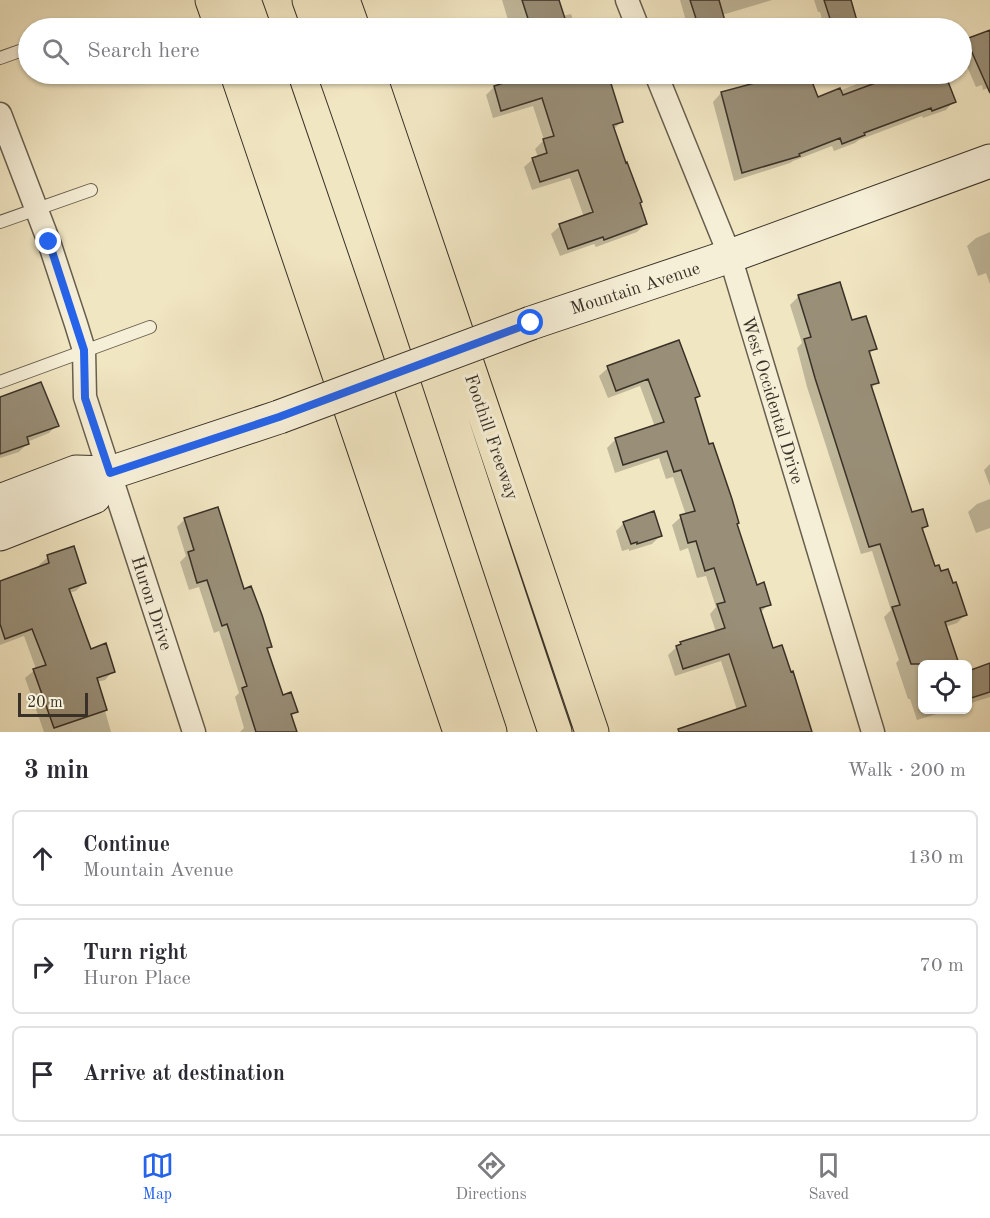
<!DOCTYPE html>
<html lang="en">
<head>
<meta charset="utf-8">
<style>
	body { margin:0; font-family:"Old Standard TT",serif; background:#f7f7f7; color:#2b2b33 }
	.controls { position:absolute; right:18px; bottom:18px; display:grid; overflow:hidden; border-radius:9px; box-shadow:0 2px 4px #0004 }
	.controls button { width:54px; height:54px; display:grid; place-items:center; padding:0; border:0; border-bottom:2px solid #e1e1e2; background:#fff; color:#2b2b33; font:30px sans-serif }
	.scale { position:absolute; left:18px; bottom:15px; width:70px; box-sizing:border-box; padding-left:6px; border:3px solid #393127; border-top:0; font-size:16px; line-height:21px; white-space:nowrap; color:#393127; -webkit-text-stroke:4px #f6efd7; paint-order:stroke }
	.stop { position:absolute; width:18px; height:18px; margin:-14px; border:4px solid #2563eb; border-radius:50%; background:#fff }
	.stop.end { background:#2563eb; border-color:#fff; box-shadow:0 2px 6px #0008 }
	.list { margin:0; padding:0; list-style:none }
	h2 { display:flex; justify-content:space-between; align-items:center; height:78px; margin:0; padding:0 24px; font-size:26px }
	h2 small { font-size:20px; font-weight:400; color:#7c7c81 }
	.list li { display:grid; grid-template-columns:39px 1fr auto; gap:18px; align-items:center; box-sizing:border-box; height:96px; margin:0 12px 12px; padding:0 12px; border:2px solid #e1e1e2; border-radius:9px }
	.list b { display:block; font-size:22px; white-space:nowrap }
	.list p { margin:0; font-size:20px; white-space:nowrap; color:#7c7c81 }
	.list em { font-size:20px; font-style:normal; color:#7c7c81 }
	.icon { flex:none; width:33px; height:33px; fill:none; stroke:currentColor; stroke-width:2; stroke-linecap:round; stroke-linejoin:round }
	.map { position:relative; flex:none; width:990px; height:732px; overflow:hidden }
	.search { position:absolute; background:#fff; box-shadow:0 2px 4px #0004; left:18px; right:18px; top:18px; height:66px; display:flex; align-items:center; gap:15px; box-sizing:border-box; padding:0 21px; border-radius:33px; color:#7c7c81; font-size:22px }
	.sheet { height:402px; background:#fff }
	nav { display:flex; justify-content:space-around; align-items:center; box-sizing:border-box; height:84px; border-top:2px solid #e1e1e2; background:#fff; font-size:16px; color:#7c7c81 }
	nav a { display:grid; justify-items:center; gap:3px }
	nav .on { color:#2563eb }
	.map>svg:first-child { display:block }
	.shadow { fill:#0003 }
	.building { fill:#998f78; stroke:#393127; stroke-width:1.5 }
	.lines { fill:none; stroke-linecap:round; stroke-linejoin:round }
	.service-casing { stroke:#675e4e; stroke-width:14 }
	.minor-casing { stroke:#675e4e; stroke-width:25 }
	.secondary-casing { stroke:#393127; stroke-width:35 }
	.motorway-casing { stroke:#393127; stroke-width:35 }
	.service { stroke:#f6efd7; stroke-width:12 }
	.minor { stroke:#f6efd7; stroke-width:22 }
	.secondary { stroke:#f6efd7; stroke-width:33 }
	.motorway { stroke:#f1e6c2; stroke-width:33 }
	.secondary-bridge-casing { stroke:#393127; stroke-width:35; stroke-linecap:butt }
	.secondary-bridge { stroke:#f6efd7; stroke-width:33 }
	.route { stroke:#2563eb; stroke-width:8 }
	.labels { text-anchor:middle; stroke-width:6; stroke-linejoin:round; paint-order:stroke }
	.street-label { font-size:18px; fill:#393127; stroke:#f6efd7 }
</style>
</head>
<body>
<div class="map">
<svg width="990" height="732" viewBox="0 0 990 732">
	<rect width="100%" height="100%" fill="#f1e6c2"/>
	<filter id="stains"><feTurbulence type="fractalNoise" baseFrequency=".00333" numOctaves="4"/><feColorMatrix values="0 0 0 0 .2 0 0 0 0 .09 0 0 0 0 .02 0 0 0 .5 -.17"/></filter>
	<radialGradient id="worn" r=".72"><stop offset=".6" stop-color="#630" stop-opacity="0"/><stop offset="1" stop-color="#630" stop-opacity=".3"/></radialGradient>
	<path class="shadow" d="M502,0H558L563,16L571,14L576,28H520L518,20L509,23Z
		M680,0H772L722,15L725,28H688Z
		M814,0H851L854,11L846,19L824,26L820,12H818Z
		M874,24L876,28H863Z
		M990,35V87L983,90L982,85L976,87L962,55V45L967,40Z
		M527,74H592L597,89L622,121L613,130L646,223L637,232L596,247L594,244L560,256L551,234L560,226L584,217L570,178L532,190L524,167L533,159L538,157L535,149L544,140L533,106L493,118L486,95L494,87L528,76Z
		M770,74H807L817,99L860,83L856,74H944L954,101L946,110L923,118L922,116L859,140L855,143L834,151L832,146L793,161L790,163L734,181L713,102L721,93L772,79Z
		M990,232V284L986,273L978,276L967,246L976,238Z
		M839,284L851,322L875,348L868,355L877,382L871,389L911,514L927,526L921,531L934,568L965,615L957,623L945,627L957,664H922V710H950L917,720L910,699H908L896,663L899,660L884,617L891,610L872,551L861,554L807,387L797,348L802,343L790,305L798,297Z
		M678,341L698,396L694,400L756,587L769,604L760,613L772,649L811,732H688L737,710L721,661L675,676L668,655L681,643L716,632L710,614L716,607L706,576L697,578L688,548L680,551L672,525L681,517L686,515L673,477L666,479L659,458L615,473L607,448L615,440L655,427L640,386L608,398L599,376L608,368Z
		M57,425L49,433L27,442V444L19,452L0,458V426Z
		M990,464V486L984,470Z
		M990,499V528L976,533L968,512L977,504Z
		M185,519L243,591L270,646L266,650L282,697L296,712L290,717L295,732H240L244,728L235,697L239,693L219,631L214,633L199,587L189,590L180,562L186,556L177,527Z
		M624,523L661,535L652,544L629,551V549L622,551L616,531Z
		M48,557L84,583L76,591L69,593L90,651L113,671L105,680L97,682L111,732H44L25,678L36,669L24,636L0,645V582L40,568L39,565Z
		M990,665V697L968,704V673Z"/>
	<path class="building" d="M522,0H559L568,28H531Z
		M690,0H719L727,28H699Z
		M824,0H851L859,28H833Z
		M990,30V93L966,39Z
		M532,74H608L623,122L613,125L626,163L627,162L642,202L640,203L647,224L604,240L603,237L568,249L559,224L593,212L578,170L540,182L532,158L547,153L543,139L554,136L542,98L501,111L494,86Z
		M788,74H809L818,97L840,88L843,95L878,82L877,77L888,74H945L956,102L932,111L931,108L864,133L865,135L842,144L840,138L799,154L800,156L742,173L721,92Z
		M840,282L852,320L866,316L877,349L869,351L879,383L871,385L912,512L923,509L928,526L922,528L935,566L939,565L941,571L948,569L953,583L956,582L967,615L945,622L959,664H911L892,607L900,605L880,544L869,547L815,378L804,339L811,337L798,295Z
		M679,340L700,396L695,398L709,444L713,443L732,499L739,523L737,524L757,585L764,582L771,605L760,608L773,648L782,645L791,672L793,671L812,732H679L678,729L746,706L729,654L683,669L676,646L681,644L680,642L725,628L717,604L725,602L714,568L705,571L696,541L688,543L680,515L695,511L681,470L674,472L667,451L623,465L615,438L664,422L648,379L616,391L607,366Z
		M41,382L59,426L27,437L29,444L0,454V397Z
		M218,507L244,589L251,586L262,615L272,647L267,648L283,695L291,692L298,712L291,714L297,732H256L242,688L247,686L227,624L222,626L207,580L197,583L188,552L194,550L184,518Z
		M654,511L662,536L637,544V542L631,544L623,522Z
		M74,546L86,583L69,589L91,649L106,643L115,672L97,678L107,710L54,728L33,669L46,665L32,629L5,639L0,624V581L49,563L47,555Z
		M990,663V692L968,699V671Z"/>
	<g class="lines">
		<g class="service-casing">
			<path id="service" d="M0,58L28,48
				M0,222L91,190
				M0,382L150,327"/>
		</g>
		<g class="minor-casing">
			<path id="minor" d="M627,0L638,28
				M656,74L730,256L873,732
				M0,114L49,242L76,324L84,350L85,397L194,732"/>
		</g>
		<g class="secondary-casing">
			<path id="secondary" d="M531,323L730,256L990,161
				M0,501L76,472L110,473L279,417
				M0,534L94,497L110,473"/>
		</g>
		<g class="motorway-casing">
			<path id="motorway" d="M212,0L222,28
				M244,0L254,28
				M309,0L319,28
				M343,0L353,28
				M237,74L460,732
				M269,74L364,352L490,732
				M335,74C412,292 480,513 555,732
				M369,74L592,732"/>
		</g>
		<use href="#service" class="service"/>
		<use href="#minor" class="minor"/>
		<use href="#secondary" class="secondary"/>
		<use href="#motorway" class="motorway"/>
		<g class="secondary-bridge-casing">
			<path id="secondary-bridge" d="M279,417L531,323"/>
		</g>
		<use href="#secondary-bridge" class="secondary-bridge"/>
	</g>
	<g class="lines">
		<path class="route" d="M49,242L84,350L85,398L110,473L279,417L531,323"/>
	</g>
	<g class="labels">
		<g class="street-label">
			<text transform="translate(635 288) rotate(-18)" y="6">Mountain Avenue</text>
			<text transform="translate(773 400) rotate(73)" y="6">West Occidental Drive</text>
			<text transform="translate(492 437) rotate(71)" y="6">Foothill Freeway</text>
			<text transform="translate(152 603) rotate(72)" y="6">Huron Drive</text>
		</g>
	</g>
	<rect width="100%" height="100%" filter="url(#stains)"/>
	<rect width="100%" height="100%" fill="url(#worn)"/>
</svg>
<div class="controls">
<button><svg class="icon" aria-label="locate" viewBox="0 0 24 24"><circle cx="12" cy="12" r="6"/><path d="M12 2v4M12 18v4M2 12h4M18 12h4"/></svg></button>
</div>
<div class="scale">20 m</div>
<div class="stop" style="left:531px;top:323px"></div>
<div class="stop end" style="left:49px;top:242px"></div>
<div class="search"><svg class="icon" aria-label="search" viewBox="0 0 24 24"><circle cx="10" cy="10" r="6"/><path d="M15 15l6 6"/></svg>Search here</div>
</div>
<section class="sheet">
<h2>3 min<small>Walk · 200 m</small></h2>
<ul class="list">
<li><svg class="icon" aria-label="ahead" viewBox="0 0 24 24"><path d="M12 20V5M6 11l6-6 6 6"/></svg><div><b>Continue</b><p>Mountain Avenue</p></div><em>130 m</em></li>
<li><svg class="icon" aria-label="right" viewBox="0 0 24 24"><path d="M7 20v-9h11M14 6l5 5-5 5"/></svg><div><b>Turn right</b><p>Huron Place</p></div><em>70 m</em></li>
<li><svg class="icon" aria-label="arrive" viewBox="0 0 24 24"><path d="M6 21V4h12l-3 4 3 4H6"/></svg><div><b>Arrive at destination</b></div></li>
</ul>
</section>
<nav>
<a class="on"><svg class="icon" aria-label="map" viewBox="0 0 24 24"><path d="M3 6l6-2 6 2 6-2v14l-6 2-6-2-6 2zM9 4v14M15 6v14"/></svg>Map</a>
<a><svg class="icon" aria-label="directions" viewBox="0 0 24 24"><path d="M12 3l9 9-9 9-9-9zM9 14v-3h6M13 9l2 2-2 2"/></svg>Directions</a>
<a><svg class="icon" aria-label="saved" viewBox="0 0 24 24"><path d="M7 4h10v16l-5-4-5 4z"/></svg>Saved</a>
</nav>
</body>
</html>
